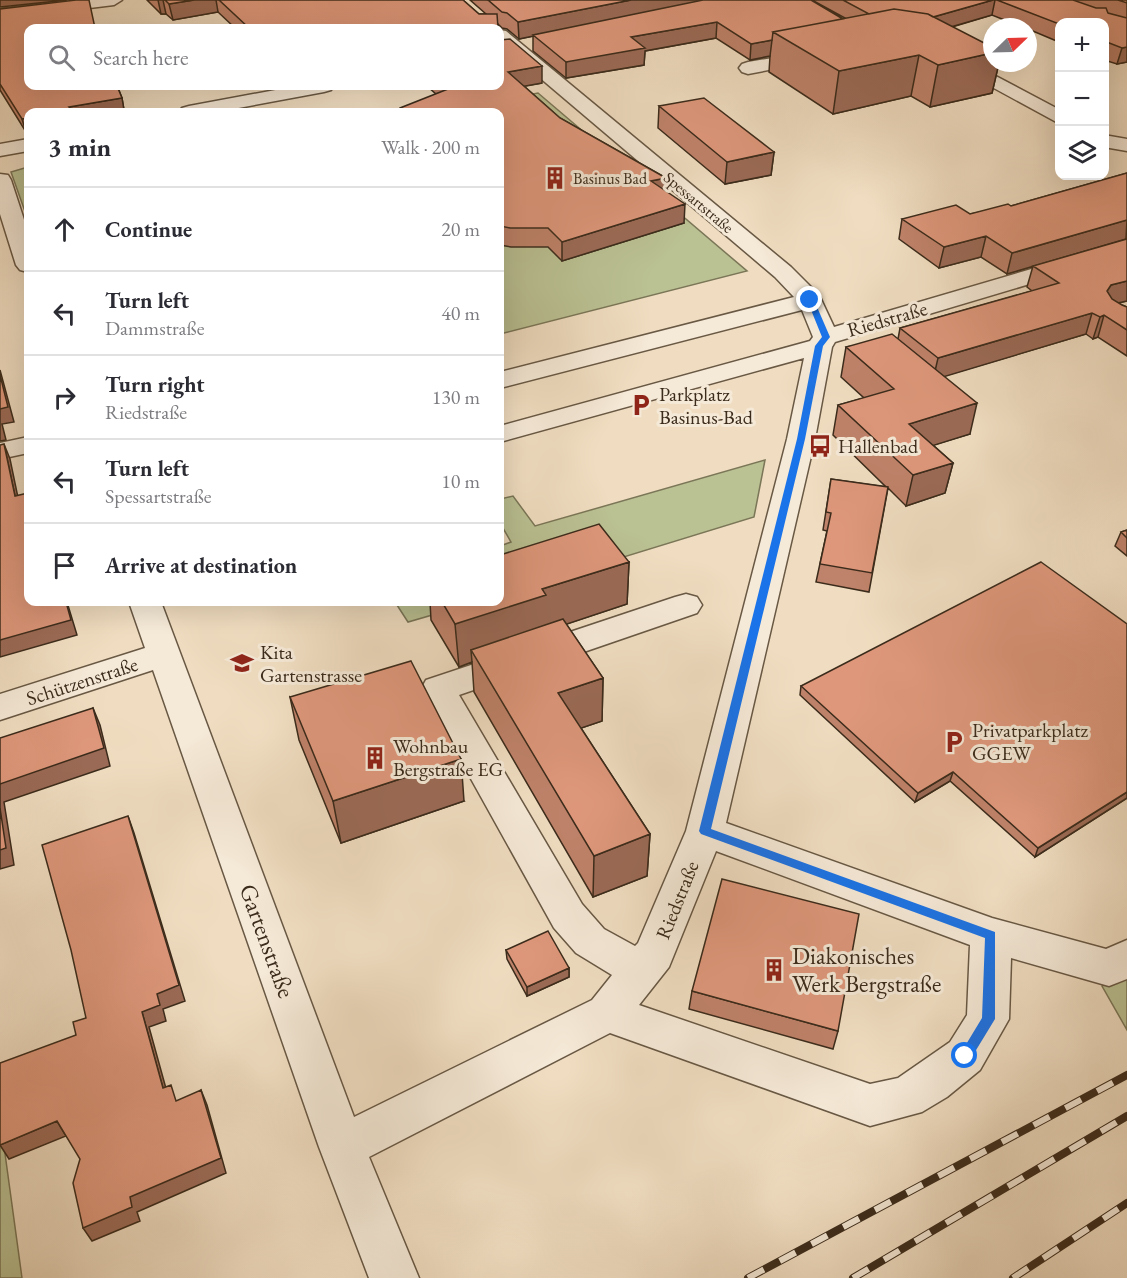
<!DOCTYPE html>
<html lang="en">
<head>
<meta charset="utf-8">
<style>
	body { margin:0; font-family:"EB Garamond",serif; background:#f7f7f7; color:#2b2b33 }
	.controls { position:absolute; right:18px; top:18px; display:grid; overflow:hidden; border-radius:12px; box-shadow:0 6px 24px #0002 }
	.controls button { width:54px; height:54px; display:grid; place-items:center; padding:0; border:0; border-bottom:2px solid #e1e1e2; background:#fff; color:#2b2b33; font:30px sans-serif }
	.compass { position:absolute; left:983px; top:18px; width:54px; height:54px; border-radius:50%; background:#fff; box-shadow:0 6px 24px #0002; rotate:67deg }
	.stop { position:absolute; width:18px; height:18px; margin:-14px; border:4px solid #1a73e8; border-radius:50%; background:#fff }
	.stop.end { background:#1a73e8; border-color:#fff; box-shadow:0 2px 6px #0008 }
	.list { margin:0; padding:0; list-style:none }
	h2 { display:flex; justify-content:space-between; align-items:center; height:78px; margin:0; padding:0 24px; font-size:26px }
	h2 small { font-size:20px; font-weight:400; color:#7c7c81 }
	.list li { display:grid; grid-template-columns:39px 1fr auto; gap:18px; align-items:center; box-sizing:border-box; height:84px; padding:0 24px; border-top:2px solid #e1e1e2 }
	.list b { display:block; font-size:22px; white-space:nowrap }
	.list p { margin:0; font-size:20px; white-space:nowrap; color:#7c7c81 }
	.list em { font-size:20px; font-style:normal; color:#7c7c81 }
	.icon { flex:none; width:33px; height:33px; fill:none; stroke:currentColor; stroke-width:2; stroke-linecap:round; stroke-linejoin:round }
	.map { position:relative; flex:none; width:1127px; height:1278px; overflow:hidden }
	.search { position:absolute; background:#fff; box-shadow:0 6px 24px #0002; left:24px; top:24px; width:480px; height:66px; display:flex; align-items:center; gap:15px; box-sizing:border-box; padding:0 21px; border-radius:12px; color:#7c7c81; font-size:22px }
	.panel { position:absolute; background:#fff; box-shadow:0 6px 24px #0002; left:24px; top:108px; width:480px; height:498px; border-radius:12px }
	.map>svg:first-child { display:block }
	.green { fill:#bac193; stroke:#7a7657; stroke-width:1.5 }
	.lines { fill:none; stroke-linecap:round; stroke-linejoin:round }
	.minor-casing { stroke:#685844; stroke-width:3 }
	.minor { fill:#f5e9d7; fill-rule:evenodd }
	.rail-casing { stroke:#3b2b1b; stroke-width:8 }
	.rail { stroke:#f5e9d7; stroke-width:6; stroke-dasharray:18; stroke-linecap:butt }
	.wall { fill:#bf826a; stroke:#3b2b1b; stroke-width:1.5 }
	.shaded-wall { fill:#9b6a56; stroke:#3b2b1b; stroke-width:1.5 }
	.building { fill:#de977b; stroke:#3b2b1b; stroke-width:1.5 }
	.route { fill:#1a73e8 }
	.labels { text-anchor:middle; stroke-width:6; stroke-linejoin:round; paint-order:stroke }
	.far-poi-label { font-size:16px; fill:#3b2b1b; stroke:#f5e9d7; text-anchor:start }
	.far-street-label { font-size:16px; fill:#3b2b1b; stroke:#f5e9d7 }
	.street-label { font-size:20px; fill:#3b2b1b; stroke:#f5e9d7 }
	.poi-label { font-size:20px; fill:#3b2b1b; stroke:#f5e9d7; text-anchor:start }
	.near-street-label { font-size:24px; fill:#3b2b1b; stroke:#f5e9d7 }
	.near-poi-label { font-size:24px; fill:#3b2b1b; stroke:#f5e9d7; text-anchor:start }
</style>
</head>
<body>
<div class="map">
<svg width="1127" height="1278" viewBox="0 0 1127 1278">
	<rect width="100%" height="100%" fill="#f0ddc1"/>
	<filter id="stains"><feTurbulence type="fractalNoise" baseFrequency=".00333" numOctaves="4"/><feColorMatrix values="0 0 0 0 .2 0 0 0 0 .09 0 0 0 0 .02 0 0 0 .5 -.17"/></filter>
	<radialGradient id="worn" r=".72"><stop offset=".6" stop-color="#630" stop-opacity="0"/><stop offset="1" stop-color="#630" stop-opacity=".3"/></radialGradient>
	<path class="green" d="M538,93L747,271L500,334V112H390L423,107L448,110Z
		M28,167V220L11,172Z
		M765,460L754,517L500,595V546L511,542L500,523V499L513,496L535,526Z
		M395,602H477L408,622Z
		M1127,974V1030L1102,986Z
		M0,1117L22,1278H0Z"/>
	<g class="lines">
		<g class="minor-casing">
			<path id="minor" d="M73,0H122L114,5L0,19V9Z
				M500,30L506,31L791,267L819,295L834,327L1127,241V255L835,342L832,347L815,439L726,823L992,918L1106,949L1127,940V979L1109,986L1011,958L1009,1019L980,1070L947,1097L922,1112L870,1126L610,1033L369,1157L419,1278H369L319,1147L153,670L0,720V694L145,648L129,602H161L354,1117L592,1000L612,975L576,953L554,928L421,689L426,680L675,597L686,594L697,597L702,605L697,613L459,695L582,904L604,929L635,946L638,943L686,831L787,439L804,358L500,442V426L810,341L813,337L802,310L500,388V372L794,297L775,277L500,44ZM716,851L970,945L967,1015L950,1042L898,1078L870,1084L639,1005L669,967Z
				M815,51L821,52L824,56L821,60L748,74L742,72L739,68L742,64L748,62Z
				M954,54L1060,110V124L948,63L945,59L948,55Z
				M297,86H333L331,90L324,92L217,112H179L182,108L189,106Z
				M1104,135L1127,139V151L1104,147Z
				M28,139V151L0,156V144Z
				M0,174L8,175L11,180L28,232V272L20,270L16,265L0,214Z
				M28,437V453L0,459V443Z"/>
		</g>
		<use href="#minor" class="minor"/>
		<g class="rail-casing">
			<path id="rail" d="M748,1278L1127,1075
				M853,1278L1127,1116
				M1013,1278L1127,1203"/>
		</g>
		<use href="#rail" class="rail"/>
	</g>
	<path class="wall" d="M147,0H463L479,14H486L470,0H811L843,19L845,18L812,0H1127V62L1117,64L1104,60V22H1059V42L1028,29V27H1022L992,15L952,27L992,63H999L992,93L930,107L911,96L833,114L769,72L770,56L750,60L716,38L645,51L644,65L566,78L533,51V36L519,39L507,29L502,28L498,24V28H235L218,12L173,20L166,14H161Z
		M0,9L95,28L122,98L124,110L112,112H28L26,132L0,90Z
		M542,83L524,86L560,118L666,178V191L684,223L562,261L548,247H511L500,245V112L436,94L427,86H500Z
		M659,106L774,152L771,175L725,184L658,128Z
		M1127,173V301L1118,303L1122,305L1127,307V356L1098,337L1093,339L1086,334L944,376L970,434L933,445L953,463L945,493L906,506L888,488L869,592L816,582L827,531L823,530L831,479L886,487L833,435L838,405L864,398L841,377L846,347L898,339L900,328L1032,291L1027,287L1033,266L1007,274L981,257L939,268L899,239L902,219L970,214L1011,206Z
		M1127,530V556L1115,546L1121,532Z
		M629,562L627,604L566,624L603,678L602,721L581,728L650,834L647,876L593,897L474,692L472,662L459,667L431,620L430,602H500Z
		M1127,624V798L1035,857L950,781L915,802L800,695L801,686Z
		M290,697L464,801L341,843L299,740Z
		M506,950L569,968V977L527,996L507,959Z
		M692,991L838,1031L833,1049L689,1009Z"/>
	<path class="shaded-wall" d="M0,0H67L0,7Z
		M158,0H163L166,14H161Z
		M194,0H216L218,12L173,20L169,4Z
		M631,0H708L519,39L518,22Z
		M993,0H995L992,15L913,38L916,22Z
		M717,22L716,38L645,51L644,65L566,78V62L631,37Z
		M772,40L770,56L750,60L751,44Z
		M1127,47V62L1117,64L1122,48Z
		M992,53V63H999L992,93L930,107L938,65Z
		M919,55L911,96L833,114L839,71Z
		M542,66V83L509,89L508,72Z
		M122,98L124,110L112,112H56L69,107Z
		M28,118V131L26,132L22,119Z
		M774,152L771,175L725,184L727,162Z
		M666,178L665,197L651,181Z
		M685,204L684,223L562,261V242Z
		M1127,220L1126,239L1007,274L1012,253Z
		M986,236L981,257L939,268L944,247Z
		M1127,281V301L1104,306L1107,291L1111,285Z
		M1092,313L1086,334L933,380L938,358Z
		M1104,315L1098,337L1093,339L1100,317Z
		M0,370L14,422L2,424L6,440L0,441Z
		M977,403L970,434L903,455L909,424Z
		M4,444L10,459L21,512L15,496Z
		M953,463L945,493L906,506L913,475Z
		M629,562L627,604L546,631L471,650L472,662L459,667L455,624L542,589Z
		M66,602H67L77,635L0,657V640Z
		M603,678L602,721L558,736V693Z
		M93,708L100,725L110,766L4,802L14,865L0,869V784Z
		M461,759L464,801L341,843L333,801Z
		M953,772L950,781L915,802L918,793Z
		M1127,792V798L1035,857L1038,848Z
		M128,816L134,833L185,1001L163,1009L166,1021L149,1027L170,1103L163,1088L142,1012L157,994Z
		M650,834L647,876L593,897L594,856Z
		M569,968V977L527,996V987Z
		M201,1090L207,1105L226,1173L137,1212L140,1221L92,1241L83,1228L130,1197Z
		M57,1121L66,1136L9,1159L0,1145Z"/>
	<path class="building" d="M76,0H89L95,28H28V86H117L122,98L69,107L71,109L56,112H28V118L22,119L0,84V9Z
		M165,0H194L169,4Z
		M219,0H463L479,14H497L498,28H249Z
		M488,0H631L518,22L507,13L502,12Z
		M703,0H811L843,19L773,32L772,40L751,44L717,22L631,37L645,48L566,62L533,35Z
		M843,0H993L933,17L928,14L894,9L869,14Z
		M997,0H1073L1096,8H1106L1108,13L1127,18V47L1122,48L1104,41V22H1059V24Z
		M1118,0H1127V3Z
		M894,9L928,14L992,47V53L938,65L919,55L839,71L773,32Z
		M510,39L542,66L508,72L560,118L666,178L651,181L685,204L562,242L548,228H510L500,226V112H396L400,108L448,89L444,86H500V40Z
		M704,98L774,152L727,162L659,106Z
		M1127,173V220L1012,253L986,236L944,247L902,219L956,205L970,214L1008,204L1011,206Z
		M1127,239V281L1111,285L1107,291L1112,299L1122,305L1127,307V330L1104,315L1100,317L1092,313L938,358L900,328L1059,283L1033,266Z
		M892,334L977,403L909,424L953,463L913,475L838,405L894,389L846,347Z
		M0,375L8,407L0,409Z
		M4,444L15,496L28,493V602H66L71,620L0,640V445Z
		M831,479L888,487L872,573L820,564L831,513L826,512Z
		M599,524L629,562L542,589L546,595L455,624L442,602H500V555Z
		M1127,530V538L1121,532Z
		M1041,562L1127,624V792L1038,848L953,772L918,793L801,686Z
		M563,619L603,678L558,693L650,834L594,856L471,650Z
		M411,661L461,759L333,801L290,697Z
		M93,708L104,748L0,784V738Z
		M0,808L6,848L0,850Z
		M128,816L179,985L157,994L160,1005L142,1012L163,1088L171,1085L176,1101L201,1090L221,1158L130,1197L132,1207L83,1228L73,1183L80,1159L57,1121L0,1145V1063L76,1035L73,1022L86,1018L71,950L42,845Z
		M722,879L859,914L838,1031L692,991Z
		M548,931L569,968L527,987L506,950Z"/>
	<path class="route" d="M810,298L814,300L830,337L823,346L805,439L711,829L995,932V1019L970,1060L965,1062L961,1060L959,1056L982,1018L985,938L701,834L699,831L797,439L815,346L822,337L807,300Z"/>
	<defs>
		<g id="building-bare" transform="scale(1.8)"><path d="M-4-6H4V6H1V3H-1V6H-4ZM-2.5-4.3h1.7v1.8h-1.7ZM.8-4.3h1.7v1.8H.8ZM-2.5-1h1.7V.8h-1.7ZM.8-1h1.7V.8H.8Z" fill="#8f2418" stroke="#f5e9d7" stroke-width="2.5" paint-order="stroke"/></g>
		<g id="parking-bare" transform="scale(1.8)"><path d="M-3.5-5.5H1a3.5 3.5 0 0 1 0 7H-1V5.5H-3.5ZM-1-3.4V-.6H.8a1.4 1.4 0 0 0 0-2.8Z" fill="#8f2418" stroke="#f5e9d7" stroke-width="2.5" paint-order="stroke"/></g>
		<g id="bus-bare" transform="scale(1.8)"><path d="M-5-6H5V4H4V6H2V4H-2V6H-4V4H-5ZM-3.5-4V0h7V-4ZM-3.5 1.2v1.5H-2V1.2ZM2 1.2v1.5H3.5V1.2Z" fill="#8f2418" stroke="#f5e9d7" stroke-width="2.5" paint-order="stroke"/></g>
		<g id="school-bare" transform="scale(1.8)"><path d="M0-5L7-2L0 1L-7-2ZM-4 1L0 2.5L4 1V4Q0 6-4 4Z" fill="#8f2418" stroke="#f5e9d7" stroke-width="2.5" paint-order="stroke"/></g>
	</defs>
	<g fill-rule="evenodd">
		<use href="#building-bare" x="555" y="178"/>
		<use href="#parking-bare" x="641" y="405"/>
		<use href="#bus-bare" x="820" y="446"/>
		<use href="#school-bare" x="242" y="663"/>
		<use href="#parking-bare" x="954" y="742"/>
		<use href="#building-bare" x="375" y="758"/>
		<use href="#building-bare" x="774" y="970"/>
	</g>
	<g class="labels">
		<g class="far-poi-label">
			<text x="573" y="184">Basinus Bad</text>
		</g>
		<g class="far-street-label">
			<text transform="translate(699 202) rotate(40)" y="6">Spessartstraße</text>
		</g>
		<g class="street-label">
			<text transform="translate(887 319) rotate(-16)" y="7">Riedstraße</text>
			<text transform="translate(82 681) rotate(-18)" y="7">Schützenstraße</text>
			<text transform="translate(677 900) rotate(-68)" y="7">Riedstraße</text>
		</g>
		<g class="poi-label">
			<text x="659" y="401">Parkplatz<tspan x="659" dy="23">Basinus-Bad</tspan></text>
			<text x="838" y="453">Hallenbad</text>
			<text x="260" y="659">Kita<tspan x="260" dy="23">Gartenstrasse</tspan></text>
			<text x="972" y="737">Privatparkplatz<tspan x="972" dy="23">GGEW</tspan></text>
			<text x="393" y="753">Wohnbau<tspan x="393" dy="23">Bergstraße EG</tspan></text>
		</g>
		<g class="near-street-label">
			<text transform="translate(267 941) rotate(70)" y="8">Gartenstraße</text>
		</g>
		<g class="near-poi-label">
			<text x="792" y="964">Diakonisches<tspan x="792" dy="28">Werk Bergstraße</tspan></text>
		</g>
	</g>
	<rect width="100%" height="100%" filter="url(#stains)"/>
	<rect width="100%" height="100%" fill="url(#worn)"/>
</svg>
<div class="controls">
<button>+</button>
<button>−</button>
<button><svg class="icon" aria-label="layers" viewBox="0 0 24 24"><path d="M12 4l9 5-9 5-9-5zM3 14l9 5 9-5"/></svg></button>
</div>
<svg class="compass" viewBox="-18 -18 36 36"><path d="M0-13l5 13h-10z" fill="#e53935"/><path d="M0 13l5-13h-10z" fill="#7c7c81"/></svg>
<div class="stop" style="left:965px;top:1056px"></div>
<div class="stop end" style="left:810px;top:300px"></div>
<div class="search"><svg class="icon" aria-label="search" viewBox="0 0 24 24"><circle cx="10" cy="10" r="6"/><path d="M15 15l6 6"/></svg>Search here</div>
<section class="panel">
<h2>3 min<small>Walk · 200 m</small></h2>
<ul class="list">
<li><svg class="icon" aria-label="ahead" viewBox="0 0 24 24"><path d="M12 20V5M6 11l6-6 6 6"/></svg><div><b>Continue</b></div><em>20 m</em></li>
<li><svg class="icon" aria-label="left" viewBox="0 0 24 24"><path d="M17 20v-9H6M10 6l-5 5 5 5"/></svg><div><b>Turn left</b><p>Dammstraße</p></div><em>40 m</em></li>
<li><svg class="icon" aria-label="right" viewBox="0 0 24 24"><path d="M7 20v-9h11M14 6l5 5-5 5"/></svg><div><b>Turn right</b><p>Riedstraße</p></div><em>130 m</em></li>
<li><svg class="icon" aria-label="left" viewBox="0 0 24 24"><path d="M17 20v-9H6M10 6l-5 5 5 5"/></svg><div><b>Turn left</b><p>Spessartstraße</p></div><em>10 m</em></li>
<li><svg class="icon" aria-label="arrive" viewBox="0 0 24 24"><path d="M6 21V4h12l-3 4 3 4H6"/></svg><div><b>Arrive at destination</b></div></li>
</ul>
</section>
</div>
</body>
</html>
